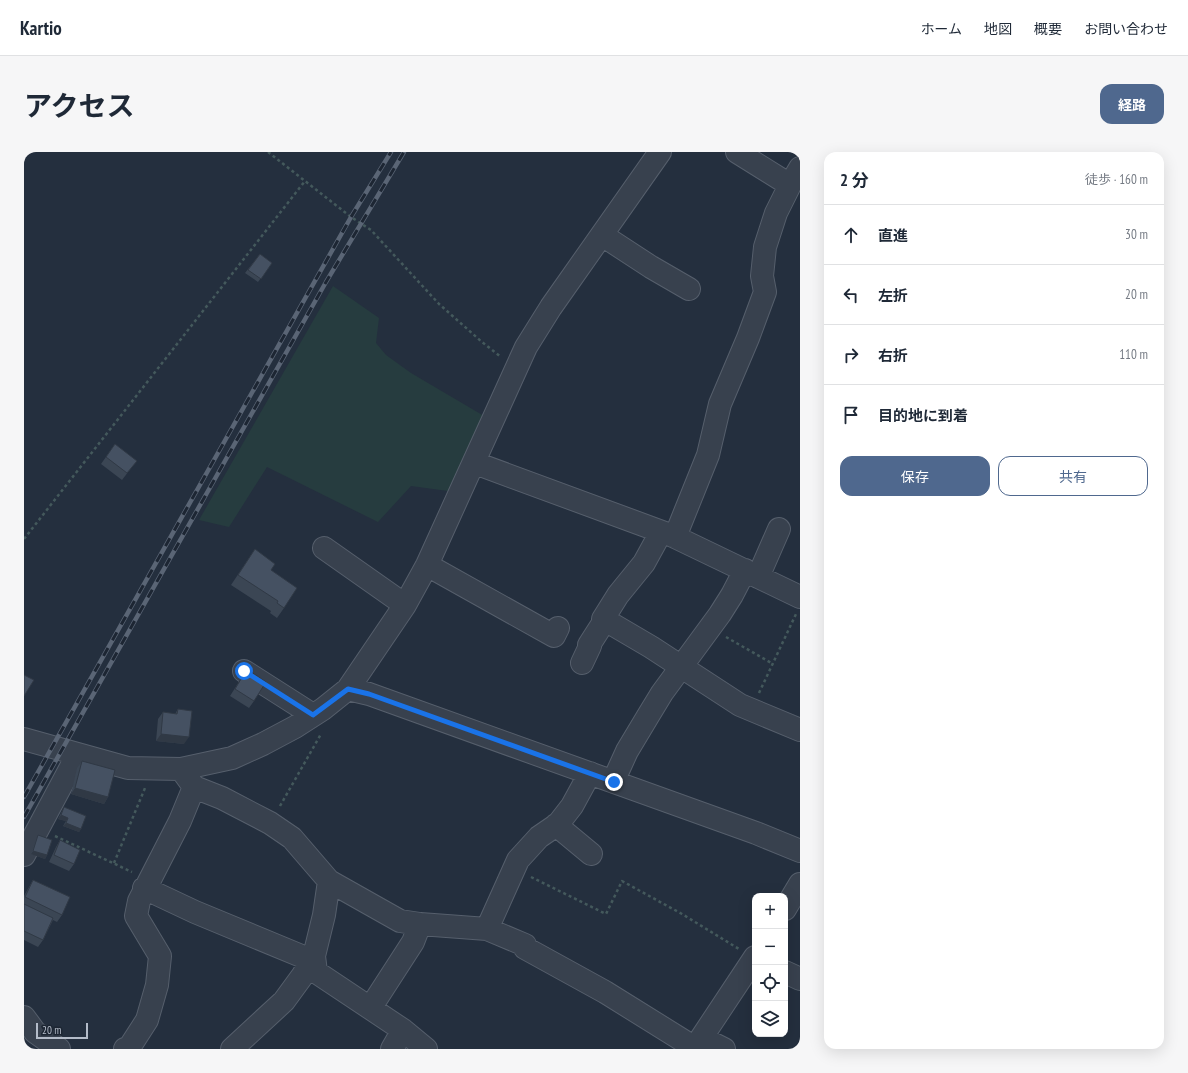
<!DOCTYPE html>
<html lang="ja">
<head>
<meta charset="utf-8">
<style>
	body { margin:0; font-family:"PT Sans Narrow","Noto Sans JP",sans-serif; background:#f6f6f7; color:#1f2937 }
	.controls { position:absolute; right:12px; bottom:12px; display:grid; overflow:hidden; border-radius:8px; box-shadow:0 4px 16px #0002 }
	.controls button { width:36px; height:36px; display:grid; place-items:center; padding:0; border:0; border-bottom:1px solid #e0e1e3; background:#fff; color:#1f2937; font:20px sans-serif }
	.scale { position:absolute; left:12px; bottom:10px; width:52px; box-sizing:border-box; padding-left:4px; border:2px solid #b4bcc9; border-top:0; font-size:11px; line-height:14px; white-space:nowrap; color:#b4bcc9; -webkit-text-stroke:3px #1d2633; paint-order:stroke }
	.stop { position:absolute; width:12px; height:12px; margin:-9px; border:3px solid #1a73e8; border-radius:50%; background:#fff }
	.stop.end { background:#1a73e8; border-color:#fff; box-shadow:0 1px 4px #0008 }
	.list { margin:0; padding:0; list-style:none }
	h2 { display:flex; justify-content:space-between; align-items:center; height:52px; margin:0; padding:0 16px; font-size:17px }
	h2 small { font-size:13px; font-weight:400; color:#747a83 }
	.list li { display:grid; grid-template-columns:26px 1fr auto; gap:12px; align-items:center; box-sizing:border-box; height:60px; padding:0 16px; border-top:1px solid #e0e1e3 }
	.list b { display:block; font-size:15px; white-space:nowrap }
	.list em { font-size:13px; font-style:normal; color:#747a83 }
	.actions { display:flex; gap:8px; padding:12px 16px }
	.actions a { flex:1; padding:9px 0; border:1px solid #4f688e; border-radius:12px; text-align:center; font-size:14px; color:#4f688e }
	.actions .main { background:#4f688e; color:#fff }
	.icon { flex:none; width:22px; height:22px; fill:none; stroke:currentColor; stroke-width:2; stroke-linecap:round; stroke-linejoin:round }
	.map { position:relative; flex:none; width:776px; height:897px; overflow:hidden; border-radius:12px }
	header { display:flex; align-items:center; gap:24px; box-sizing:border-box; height:56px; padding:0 20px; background:#fff; border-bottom:1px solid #e0e1e3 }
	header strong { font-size:19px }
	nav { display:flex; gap:22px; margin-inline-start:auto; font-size:14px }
	.intro { display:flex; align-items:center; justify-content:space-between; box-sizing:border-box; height:96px; padding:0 24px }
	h1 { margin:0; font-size:28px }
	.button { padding:10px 18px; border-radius:12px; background:#4f688e; color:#fff; font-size:14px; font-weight:700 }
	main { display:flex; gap:24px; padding:0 24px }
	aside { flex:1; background:#fff; border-radius:12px; box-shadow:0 4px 16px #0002 }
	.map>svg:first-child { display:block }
	.green { fill:#263c3f }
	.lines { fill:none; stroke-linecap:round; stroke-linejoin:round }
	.minor-casing { stroke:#565f6c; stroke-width:24 }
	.path { stroke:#44595c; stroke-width:2.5; stroke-dasharray:3 3; stroke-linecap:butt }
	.minor { stroke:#38414e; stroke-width:22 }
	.rail-casing { stroke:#5a6575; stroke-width:4.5 }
	.rail { stroke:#1d2633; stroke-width:3; stroke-dasharray:9; stroke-linecap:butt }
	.wall { fill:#3b4654 }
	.shaded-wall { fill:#303945 }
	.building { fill:#455162; stroke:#303945 }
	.route { stroke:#1a73e8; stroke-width:5 }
</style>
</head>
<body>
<header>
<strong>Kartio</strong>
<nav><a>ホーム</a><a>地図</a><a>概要</a><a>お問い合わせ</a></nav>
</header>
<div class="intro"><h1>アクセス</h1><a class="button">経路</a></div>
<main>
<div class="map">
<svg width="776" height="897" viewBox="0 0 776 897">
	<rect width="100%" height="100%" fill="#242f3e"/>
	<path class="green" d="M309,134L355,166L352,191L362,203L387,221L460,264L424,339L387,334L354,370L243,315L205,375L175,368Z"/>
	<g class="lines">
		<g class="minor-casing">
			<path id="minor" d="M766,33L776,16
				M578,83L627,115L665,137
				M451,311L649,384L776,445
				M649,384L655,375L684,303L696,252L724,186L741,140L738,124L741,95L752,61L766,33L713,0
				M300,396L381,453
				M403,413L530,484L534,476
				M734,425L755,377
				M581,468L627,495L716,553L776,578
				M558,511L566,494L565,493L581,468L579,467L594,443L620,411L637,380
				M220,519L289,563
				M324,537L345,542L732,681L776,699
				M0,587L104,616L157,617L208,606L239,592L271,575L299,557L324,537L381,453L403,413L502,195L527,155L636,0
				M157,617L170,635L198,646L246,671L268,686L305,729L376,769L396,772L463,777L501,793V796L581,840L671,896
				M590,630L593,621L603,599L624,564L638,541L696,462L708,443L721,418
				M532,673L567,702
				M0,703L47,615L51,602
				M120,736L171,760L287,808
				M761,757L776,732
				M463,777L494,708L515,685L534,672L548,654L566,621
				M290,804L292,820L379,878L402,897
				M761,820L776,827
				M347,855L389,790L396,772
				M0,865L11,880L35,897
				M678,886L700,897
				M101,897L105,896L123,868L133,833L136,804L112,764L115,749L156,669L170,635
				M208,897L260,849L279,823L290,804L300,763L305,729
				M368,897L379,878
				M670,897L731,805"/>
		</g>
		<path class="path" d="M244,0L327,65L347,78L415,152L458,190L477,205
			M0,387L281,29
			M702,485L749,512
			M735,541L772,462
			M256,654L297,582
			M31,684L108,720
			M90,711L121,636
			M507,725L582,762L598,729L658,762L715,797"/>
		<use href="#minor" class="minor"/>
		<g class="rail-casing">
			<path id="rail" d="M0,645L327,65L367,0
				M0,665L302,130L380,0"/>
		</g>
		<use href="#rail" class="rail"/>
	</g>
	<path class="wall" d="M236,102L248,111L234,130L221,121Z
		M91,292L108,315L98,328L77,312Z
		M231,397L247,418L260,456L253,466L246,461L247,459L207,433Z
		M223,517L230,549L225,556L206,544Z
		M154,557L160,592L132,589L134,567L139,560L151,562Z
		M58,609L84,645L80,652L47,642L53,616Z
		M40,655L57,677L55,680L39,674L42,669L34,667Z
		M14,683L23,703L21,707L7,702L12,687Z
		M36,688L50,712L45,719L25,710L32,695Z
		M9,728L38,763L33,770L29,768L19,788L14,795L0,788V744L5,735Z"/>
	<path class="shaded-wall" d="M137,582L165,585L160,592L132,589Z
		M51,636L84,645L80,652L47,642Z
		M37,663L44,666L42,669L34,667Z
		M42,671L57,677L55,680L39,674Z
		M9,699L23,703L21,707L7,702Z"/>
	<path class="building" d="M236,102L248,111L237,127L224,118Z
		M91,292L113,309L103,321L82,305Z
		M231,397L251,412L247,418L273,436L260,456L253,451L254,449L214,423Z
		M223,517L242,530L230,549L211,537Z
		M0,523L10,528L0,544Z
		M154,557L168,559L165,585L137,582L139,560L153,562Z
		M58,609L91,618L84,645L51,636Z
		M40,655L62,664L57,677L42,671L44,666L37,663Z
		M14,683L28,688L23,703L9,699Z
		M36,688L56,698L50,712L30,703Z
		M9,728L46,745L38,763L1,745Z
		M0,752L29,766L19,788L0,779Z"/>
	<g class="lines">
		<path class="route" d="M220,519L289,563L324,537L345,542L590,630"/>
	</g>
</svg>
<div class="controls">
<button>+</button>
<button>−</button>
<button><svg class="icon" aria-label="locate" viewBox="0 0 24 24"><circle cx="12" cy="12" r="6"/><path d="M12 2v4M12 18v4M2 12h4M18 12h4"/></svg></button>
<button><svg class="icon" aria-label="layers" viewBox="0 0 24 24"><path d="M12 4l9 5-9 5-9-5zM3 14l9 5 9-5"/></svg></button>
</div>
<div class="scale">20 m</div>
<div class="stop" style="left:220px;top:519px"></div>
<div class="stop end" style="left:590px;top:630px"></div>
</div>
<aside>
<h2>2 分<small>徒歩 · 160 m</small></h2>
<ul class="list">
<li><svg class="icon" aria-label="ahead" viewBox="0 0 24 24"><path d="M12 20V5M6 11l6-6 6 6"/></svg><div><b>直進</b></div><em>30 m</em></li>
<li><svg class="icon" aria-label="left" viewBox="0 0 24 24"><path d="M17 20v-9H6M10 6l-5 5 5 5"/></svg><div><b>左折</b></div><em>20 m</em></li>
<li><svg class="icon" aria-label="right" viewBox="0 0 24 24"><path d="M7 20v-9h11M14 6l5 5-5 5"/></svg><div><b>右折</b></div><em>110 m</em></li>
<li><svg class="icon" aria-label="arrive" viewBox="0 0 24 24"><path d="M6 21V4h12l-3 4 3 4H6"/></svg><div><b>目的地に到着</b></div></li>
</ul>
<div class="actions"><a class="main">保存</a><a>共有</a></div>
</aside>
</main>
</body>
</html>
